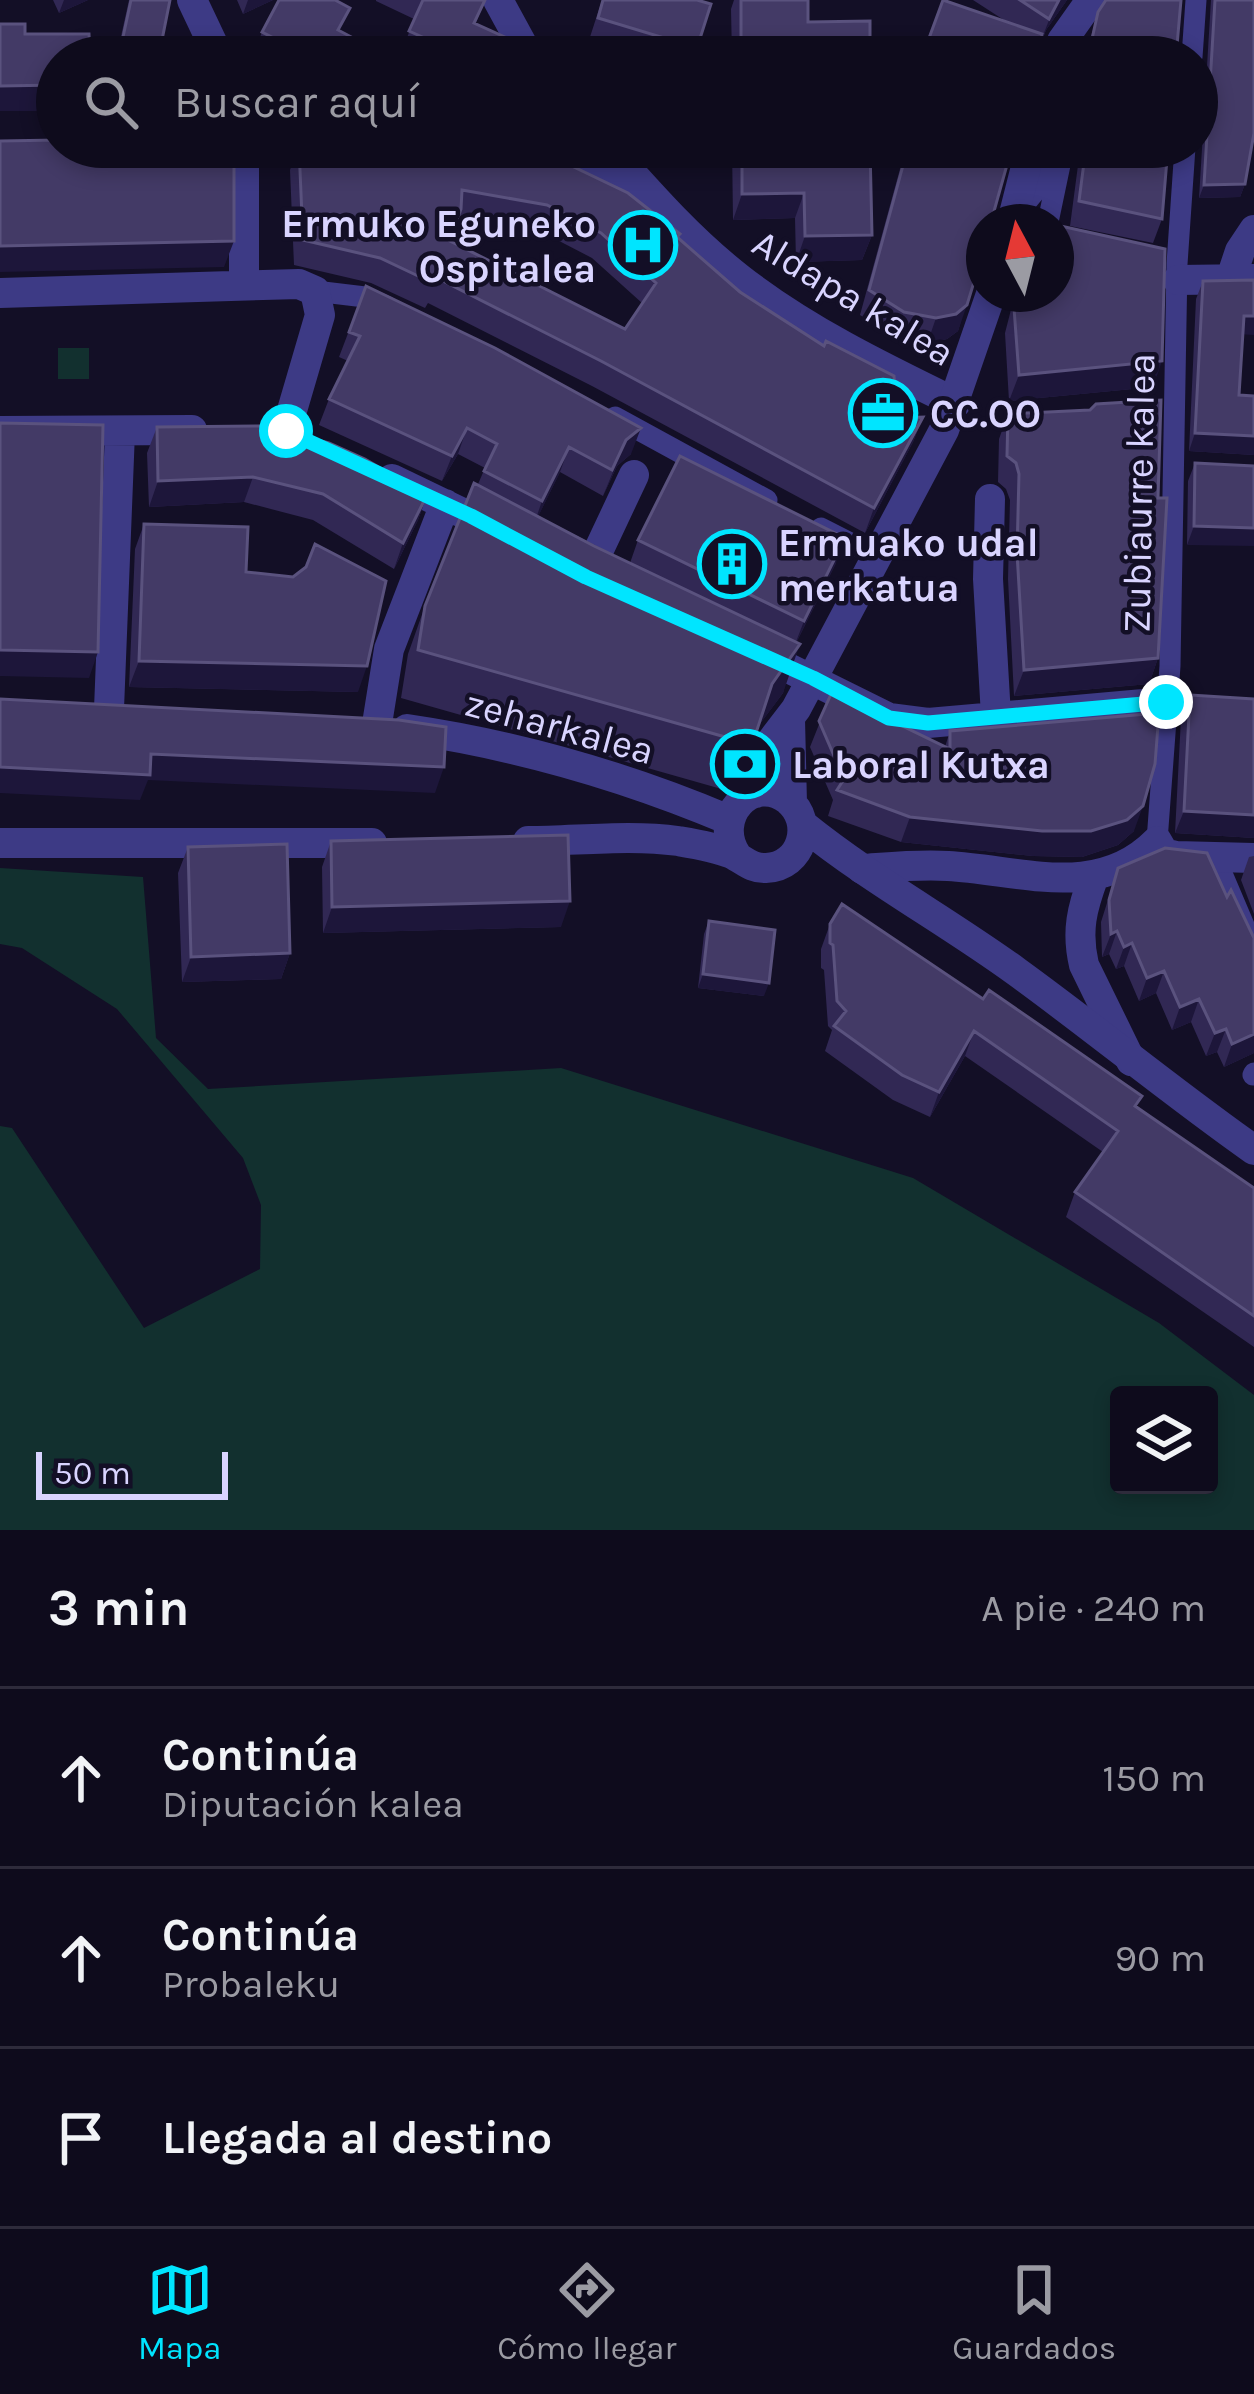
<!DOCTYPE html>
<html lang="es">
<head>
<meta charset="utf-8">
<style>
	body { margin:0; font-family:Karla,sans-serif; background:#1c1929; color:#f1f3f6 }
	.controls { position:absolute; right:36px; bottom:36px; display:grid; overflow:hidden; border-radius:12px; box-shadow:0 6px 18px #0003 }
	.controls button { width:108px; height:108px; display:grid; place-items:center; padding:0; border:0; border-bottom:3px solid #2e2b3b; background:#0e0b1c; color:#f1f3f6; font:60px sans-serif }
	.compass { position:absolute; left:966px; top:204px; width:108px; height:108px; border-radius:50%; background:#0e0b1c; box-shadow:0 6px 18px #0003; rotate:353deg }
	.scale { position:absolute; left:36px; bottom:30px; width:192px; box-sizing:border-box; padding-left:12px; border:6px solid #d9d4ff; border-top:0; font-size:33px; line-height:42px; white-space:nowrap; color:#d9d4ff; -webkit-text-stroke:9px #130f26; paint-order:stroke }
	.stop { position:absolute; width:36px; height:36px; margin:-27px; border:9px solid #00e5ff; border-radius:50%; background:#fff }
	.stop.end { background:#00e5ff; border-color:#fff; box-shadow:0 3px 12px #0008 }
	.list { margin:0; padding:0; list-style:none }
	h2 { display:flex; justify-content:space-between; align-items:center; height:156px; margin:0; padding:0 48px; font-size:51px }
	h2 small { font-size:39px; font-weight:400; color:#9b9ba3 }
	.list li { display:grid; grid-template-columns:78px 1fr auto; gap:36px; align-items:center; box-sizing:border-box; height:180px; padding:0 48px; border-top:3px solid #2e2b3b }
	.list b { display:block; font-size:45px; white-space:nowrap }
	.list p { margin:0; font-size:39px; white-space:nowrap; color:#9b9ba3 }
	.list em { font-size:39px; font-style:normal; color:#9b9ba3 }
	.icon { flex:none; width:66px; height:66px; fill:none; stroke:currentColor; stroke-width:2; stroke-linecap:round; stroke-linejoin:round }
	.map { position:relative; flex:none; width:1254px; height:1530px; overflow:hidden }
	.search { position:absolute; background:#0e0b1c; box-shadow:0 6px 18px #0003; left:36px; right:36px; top:36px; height:132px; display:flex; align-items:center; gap:30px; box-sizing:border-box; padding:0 42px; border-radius:66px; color:#9b9ba3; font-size:45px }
	.sheet { height:696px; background:#0e0b1c }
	nav { display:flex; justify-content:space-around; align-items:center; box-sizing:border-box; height:168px; border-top:3px solid #2e2b3b; background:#0e0b1c; font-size:33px; color:#9b9ba3 }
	nav a { display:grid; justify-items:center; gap:6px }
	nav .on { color:#00e5ff }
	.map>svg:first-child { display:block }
	.green { fill:#12302f; fill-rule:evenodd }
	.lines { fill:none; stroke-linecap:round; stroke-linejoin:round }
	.pedestrian { stroke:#3d3a85; stroke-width:21 }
	.minor { stroke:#3d3a85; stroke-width:30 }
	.tertiary { stroke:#3d3a85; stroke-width:30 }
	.wall { fill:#312854; fill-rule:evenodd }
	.shaded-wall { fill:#1d163a }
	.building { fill:#433a66; stroke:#5a527e; stroke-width:3; fill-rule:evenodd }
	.route { stroke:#00e5ff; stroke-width:15 }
	.labels { text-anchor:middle; stroke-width:9; stroke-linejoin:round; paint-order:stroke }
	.poi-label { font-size:39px; font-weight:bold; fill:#d9d4ff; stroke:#130f26; text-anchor:start }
	.street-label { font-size:39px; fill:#d9d4ff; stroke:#130f26 }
</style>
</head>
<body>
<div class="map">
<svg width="1254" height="1530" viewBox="0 0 1254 1530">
	<rect width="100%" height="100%" fill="#130f26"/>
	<path class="green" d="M58,348H89V379H58Z
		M0,868L143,877L156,1038L208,1089L561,1068L913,1178L1159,1323L1254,1395V1530H0V1126L12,1128L144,1328L260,1269L261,1205L243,1158L117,1009L22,948L0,944ZM1209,1395V1485H1119V1395Z"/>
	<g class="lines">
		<path class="pedestrian" d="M1192,57L1196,0
			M1018,212L1061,160L1048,222
			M315,291L365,297L388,307
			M615,417L767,500
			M821,528L874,555
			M1157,841L1170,666L1177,264L1185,147
			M1215,857L1254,949
			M1253,1075L1254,1073"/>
		<path class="minor" d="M192,0L219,57
			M498,0L529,57
			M244,147V285
			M531,147L643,193
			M608,147C649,193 690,240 739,278C804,329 882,367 956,403
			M1231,278L1240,251L1254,230
			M1178,280L1254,279
			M0,293L299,284L315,291L320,315L286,431
			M0,431L192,430
			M392,479L500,531
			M990,499L988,579L996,716
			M586,577L634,475
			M754,651L889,718L928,723L1166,702
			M109,709L120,432
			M377,724L389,649L445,504
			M862,869C891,867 920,864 948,866C1021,870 1098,901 1157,841L1164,853L1176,856L1254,858
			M1094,876C1082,908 1076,931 1084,965L1131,1061"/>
		<path class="tertiary" d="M1056,57L1062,41L1091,0
			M1012,222L1031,147
			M790,719L792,803
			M407,729C516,745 627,777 729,820
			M756,793L770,743L796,709L944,430L991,294
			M803,825C871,880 947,921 1017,972C1097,1030 1173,1093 1254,1150
			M528,841C576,841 630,834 678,841C696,844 715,847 732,854C744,860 752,869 766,868C802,867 815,822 788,800C752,772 711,818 737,856
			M0,843H372"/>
	</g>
	<path class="wall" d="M53,0H88L59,13Z
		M129,0H170L157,57L118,50Z
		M237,0H273L243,14Z
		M376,0H485L476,23L503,57H408L401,54L414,19L376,1Z
		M602,0H697L711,4L694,57H655L590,37Z
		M734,0H808V22L870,57H732L731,9Z
		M943,0L1007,22L973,0H1067L1046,30L1036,57H922Z
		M1211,0H1254L1245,184L1240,197L1199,198Z
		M1098,12L1176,57H1085Z
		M340,31L353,57H266L255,51L262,32Z
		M298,147H491L678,237L740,292L897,418L923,417L913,442L865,533L592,386L428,303L425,308L371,283L294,265L290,170ZM458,216L538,230L592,258L642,303L625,329L450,241Z
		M732,147H807L872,235L862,260L796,262L795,218L733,220Z
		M906,147H1012L958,331L947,339L927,344L895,338L860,315Z
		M1072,147H1168L1162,219L1153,243L1070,226L1080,150Z
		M1203,281L1243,334L1239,395L1254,396V455L1189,451L1196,299Z
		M366,286L631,454L617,466L603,496L560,472L538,516L630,563L638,540L836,563L796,643L783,693L759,725L740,779L725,790L401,698L408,654L425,606L485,468L458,454L442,481L319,425L329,399L348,361L339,357Z
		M1015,294H1056L1153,387L1009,401L1005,333Z
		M1008,414L1158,498V658L1149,684L1014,696L1008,579L1010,500L1006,489L998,482L999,439Z
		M157,427L427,495L418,520L394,569L313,520L244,502L149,507L147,453Z
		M1195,463L1254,466L1187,545L1188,481Z
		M144,524L246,572L358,692L129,687L135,549Z
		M832,692L945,747L950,731L1134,831L1118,845L1082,857L1033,856L901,842L828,816L833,800L810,747Z
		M1190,695L1254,699V838L1175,833L1181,718Z
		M331,841L561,927L323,933L322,867Z
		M188,847L290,953L281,979L182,982L178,873Z
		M1254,856V914L1241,880L1249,857Z
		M1118,868L1227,897L1254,1053L1224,1067L1217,1052L1206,1056L1191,1022L1172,1030L1156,993L1139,1001L1124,966L1116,969L1109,954L1102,957L1101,922Z
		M709,921L764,996L698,988L704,934Z
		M830,924L1138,1107L1254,1188V1347L1066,1217L1075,1192L1103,1152L965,1056L930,1117L893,1100L825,1051L832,1030L828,1026L824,970L821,968V949Z"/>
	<path class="shaded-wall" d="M64,0H88L59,13Z
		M248,0H273L243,14Z
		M1059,0H1067L1046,30L1040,43L1055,5Z
		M57,85V111H0V86Z
		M1245,184L1240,197L1199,198L1204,185Z
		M804,193L795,218L733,220L742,194Z
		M872,235L862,260L796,262L805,236Z
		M234,241L224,267L0,272V246Z
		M967,305L958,331L947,339L927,344L936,318Z
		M1244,316H1254V335L1237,334Z
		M1162,361L1153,387L1009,401L1019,375Z
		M923,417L913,442L865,533L874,508Z
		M467,428L458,454L442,481L452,456Z
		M641,428L631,454L617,466L603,496L626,440Z
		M1195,433L1254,436V455L1189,451Z
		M569,447L560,472L533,527L542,501Z
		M253,477L244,502L149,507L158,481Z
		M427,495L418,520L394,569L403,543Z
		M1194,526L1254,528V546L1187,545Z
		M845,538L836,563L794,647L804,621Z
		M800,644L783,693L754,732L772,684Z
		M0,650L98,652L89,678L0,676Z
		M1158,658L1149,684L1014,696L1024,670Z
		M139,661L367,666L358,692L129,687Z
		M757,730L740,779L725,790L743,742Z
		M151,754L444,767L435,793L148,780L140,800L0,793V767Z
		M1143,806L1134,831L1118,845L1082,857L1033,856L901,842L910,817Z
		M1184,811L1254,815V838L1175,833Z
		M570,901L561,927L323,933L332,907Z
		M1117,931L1109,954L1102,957L1111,934Z
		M1132,943L1124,966L1116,969L1124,947Z
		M290,953L281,979L182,982L191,957Z
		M1164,971L1156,993L1139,1001L1147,978Z
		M703,974L769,983L764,996L698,988Z
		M1199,999L1191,1022L1172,1030L1180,1007Z
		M1226,1029L1217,1052L1206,1056L1215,1033Z
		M974,1031L965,1056L930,1117L939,1092Z
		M1254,1034V1053L1224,1067L1232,1044Z"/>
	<path class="building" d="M131,0H170L161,45L123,37Z
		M279,0H335L350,8L338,30L359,41L350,57H291L295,49L262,32Z
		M423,0H485L474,23L509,39L501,57H467L409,31Z
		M603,0H697L711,4L697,48L598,18Z
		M741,0H808V22L870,21V57H741Z
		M943,0L1042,34L1036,57H933L937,43L928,41Z
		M1020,0H1059L1049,19Z
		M1106,0H1181L1176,57H1088L1098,12Z
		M1215,0H1254V133L1245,184L1204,185Z
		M0,24H25V34H89L90,57H57V85L0,86Z
		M57,140V147H90V155L99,156L101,147H234V241L0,246V141Z
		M299,147H491L557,159L628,193L680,234L677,237L740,292L824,346L826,341L894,376L897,418L923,417L874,508L601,361L437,278L435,284L380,258L303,240ZM462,190L547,205L601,233L656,283L625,329L450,241L461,209Z
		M742,147H807V149L870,148L872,235L805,236L804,193L742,194Z
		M908,147H1012L991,222H984V249L967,305L956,314L936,318L904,312L869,290Z
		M1086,147H1168L1162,219L1079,201Z
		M1056,225L1165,249L1162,361L1019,375L1014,308L1017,294H1056Z
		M1254,280V316H1244L1239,395L1254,396V436L1195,433L1203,281Z
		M366,286L495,348L641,428L626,440L612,470L569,447L542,501L484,471L497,444L467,428L452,456L329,399L360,336L349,332Z
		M1161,400L1158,498H1167L1158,658L1024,670L1017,553L1019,474L1016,463L1007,456L1008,414L1090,410L1096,404Z
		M0,423L103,425L98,652L0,650Z
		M262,426L329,443L365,459L427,495L403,543L323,494L253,477L158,481L157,427Z
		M680,456L845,538L804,621L638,540Z
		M1195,463L1254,466V528L1194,526Z
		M474,483L594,546L800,644L772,684L757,730L743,742L418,650L425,606Z
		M144,524L248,527L246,572L293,577L306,567L315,544L386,581L367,666L139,661Z
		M832,692L950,749V731L1159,713L1155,764L1143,806L1127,820L1091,831H1042L910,817L837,790L844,779L819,721Z
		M1190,695L1254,699V815L1184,811Z
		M0,699L399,720L446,727L444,767L151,754L150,775L0,767Z
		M568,835L570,901L332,907L331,841Z
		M287,844L290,953L191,957L188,847Z
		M1165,848L1207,853L1227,897L1231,890L1254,938V1034L1232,1044L1226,1029L1215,1033L1199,999L1180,1007L1164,971L1147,978L1132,943L1124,947L1117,931L1111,934L1109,900L1118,868Z
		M842,904L983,999L989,990L1142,1096L1135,1106L1254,1188V1316L1075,1192L1118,1131L974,1031L939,1092L902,1075L834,1026L846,1011L837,1001L833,945L830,943V924Z
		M709,921L775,930L769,983L703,974Z"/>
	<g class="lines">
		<path class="route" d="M286,431L471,516L586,577L813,678L889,718L928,723L1166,702"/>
	</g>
	<defs>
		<g id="hospital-ring" transform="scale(3.45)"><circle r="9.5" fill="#130f26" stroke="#00e5ff" stroke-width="1.5"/><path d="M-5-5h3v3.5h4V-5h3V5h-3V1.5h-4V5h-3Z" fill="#00e5ff"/></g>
		<g id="office-ring" transform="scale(3.45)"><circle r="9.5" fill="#130f26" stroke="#00e5ff" stroke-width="1.5"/><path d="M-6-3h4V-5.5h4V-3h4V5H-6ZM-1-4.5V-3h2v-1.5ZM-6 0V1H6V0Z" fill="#00e5ff"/></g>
		<g id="building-ring" transform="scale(3.45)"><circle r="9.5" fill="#130f26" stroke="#00e5ff" stroke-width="1.5"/><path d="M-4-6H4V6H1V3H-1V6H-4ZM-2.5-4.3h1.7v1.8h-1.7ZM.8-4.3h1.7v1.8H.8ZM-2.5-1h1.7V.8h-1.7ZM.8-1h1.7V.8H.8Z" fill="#00e5ff"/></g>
		<g id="bank-ring" transform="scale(3.45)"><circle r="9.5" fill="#130f26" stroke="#00e5ff" stroke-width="1.5"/><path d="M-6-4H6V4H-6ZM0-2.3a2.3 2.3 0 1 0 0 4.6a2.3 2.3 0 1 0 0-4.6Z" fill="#00e5ff"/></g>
	</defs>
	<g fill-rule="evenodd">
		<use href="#hospital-ring" x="643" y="245"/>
		<use href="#office-ring" x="883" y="413"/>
		<use href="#building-ring" x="732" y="564"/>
		<use href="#bank-ring" x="745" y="764"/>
	</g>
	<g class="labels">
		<g class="poi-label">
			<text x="596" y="237" text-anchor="end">Ermuko Eguneko<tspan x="596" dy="45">Ospitalea</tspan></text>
			<text x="930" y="427">CC.OO</text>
			<text x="778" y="556">Ermuako udal<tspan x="778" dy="45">merkatua</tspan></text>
			<text x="792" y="778">Laboral Kutxa</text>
		</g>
		<g class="street-label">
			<text transform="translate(854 297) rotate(31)" y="14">Aldapa kalea</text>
			<text transform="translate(1138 493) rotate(-89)" y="14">Zubiaurre kalea</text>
			<text transform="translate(560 726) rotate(15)" y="14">zeharkalea</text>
		</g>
	</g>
</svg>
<div class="controls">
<button><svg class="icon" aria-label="layers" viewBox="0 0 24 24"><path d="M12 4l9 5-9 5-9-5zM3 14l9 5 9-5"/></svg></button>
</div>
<svg class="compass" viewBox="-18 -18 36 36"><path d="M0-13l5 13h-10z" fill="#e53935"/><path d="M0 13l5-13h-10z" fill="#9b9ba3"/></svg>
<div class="scale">50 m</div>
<div class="stop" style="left:286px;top:431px"></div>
<div class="stop end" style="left:1166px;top:702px"></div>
<div class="search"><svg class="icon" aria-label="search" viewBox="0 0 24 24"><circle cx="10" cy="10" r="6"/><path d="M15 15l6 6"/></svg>Buscar aquí</div>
</div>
<section class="sheet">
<h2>3 min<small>A pie · 240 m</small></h2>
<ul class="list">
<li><svg class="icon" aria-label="ahead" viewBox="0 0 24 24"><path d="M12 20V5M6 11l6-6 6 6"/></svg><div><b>Continúa</b><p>Diputación kalea</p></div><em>150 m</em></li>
<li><svg class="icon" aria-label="ahead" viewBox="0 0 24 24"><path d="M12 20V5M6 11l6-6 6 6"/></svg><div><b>Continúa</b><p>Probaleku</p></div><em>90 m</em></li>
<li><svg class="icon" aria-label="arrive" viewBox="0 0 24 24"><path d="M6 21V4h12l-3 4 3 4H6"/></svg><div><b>Llegada al destino</b></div></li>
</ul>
</section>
<nav>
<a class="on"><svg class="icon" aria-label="map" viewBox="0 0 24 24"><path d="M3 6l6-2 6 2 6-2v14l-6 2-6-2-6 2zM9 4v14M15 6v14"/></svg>Mapa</a>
<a><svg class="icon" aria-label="directions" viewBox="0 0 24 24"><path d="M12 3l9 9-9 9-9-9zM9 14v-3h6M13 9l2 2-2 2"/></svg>Cómo llegar</a>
<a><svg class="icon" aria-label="saved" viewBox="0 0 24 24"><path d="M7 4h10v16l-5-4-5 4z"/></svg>Guardados</a>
</nav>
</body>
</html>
